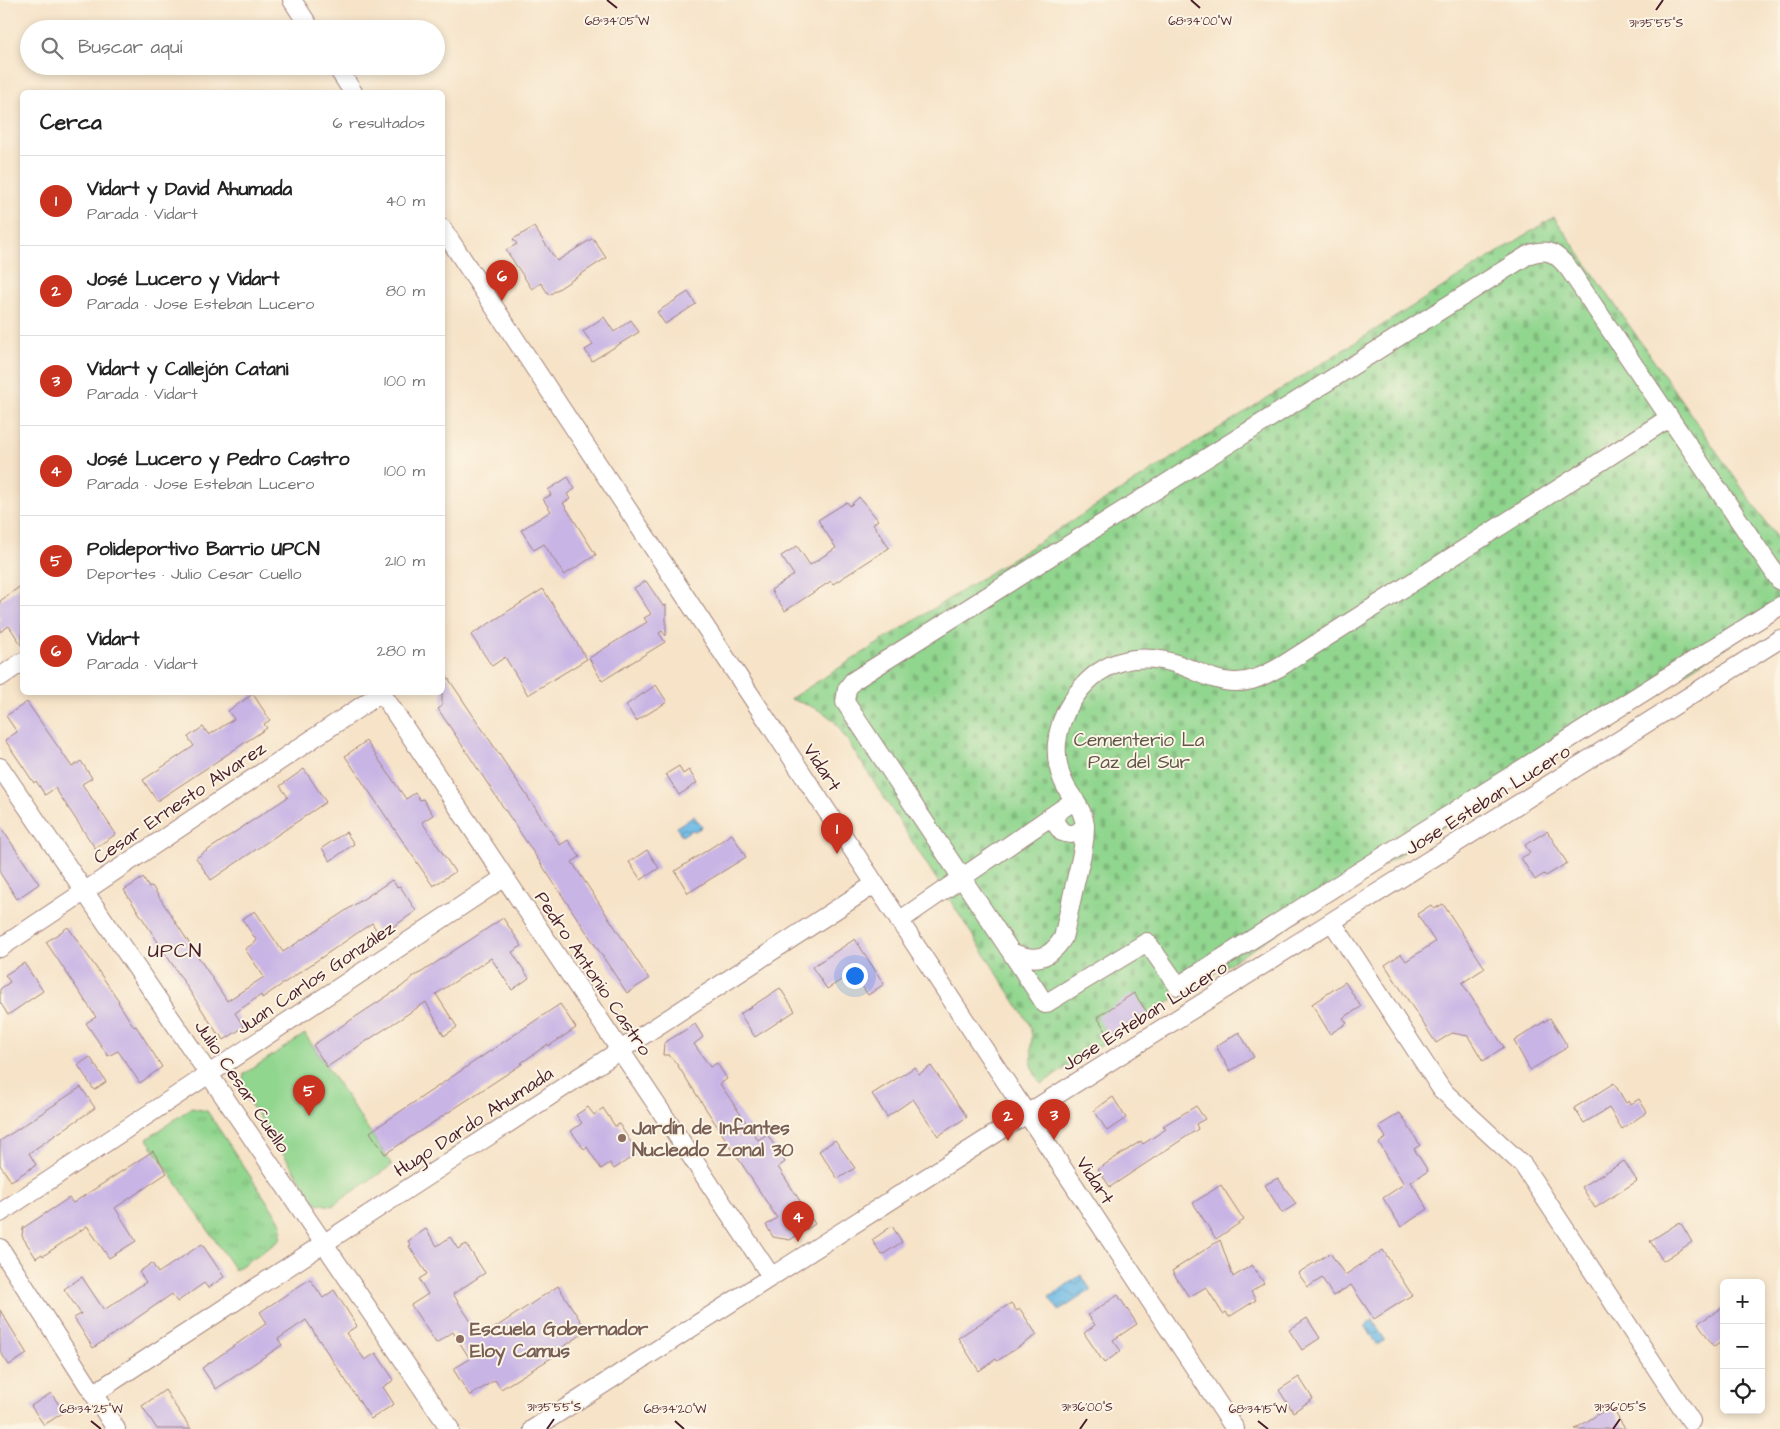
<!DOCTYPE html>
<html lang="es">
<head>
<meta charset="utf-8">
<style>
	body { margin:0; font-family:"Architects Daughter",sans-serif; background:#f6f6f6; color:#222 }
	.controls { position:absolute; right:15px; bottom:15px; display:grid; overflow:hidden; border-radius:8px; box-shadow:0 2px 8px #0003 }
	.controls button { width:45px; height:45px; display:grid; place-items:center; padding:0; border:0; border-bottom:1px solid #e0e0e0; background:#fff; color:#222; font:25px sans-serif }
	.you { position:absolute; left:854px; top:975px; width:18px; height:18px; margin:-12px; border:4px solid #fff; border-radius:50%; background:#1a73e8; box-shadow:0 0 0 8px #1a73e833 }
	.badge { display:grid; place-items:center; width:32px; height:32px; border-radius:50%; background:#c8321e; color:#fff; font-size:16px; font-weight:700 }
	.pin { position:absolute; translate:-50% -41px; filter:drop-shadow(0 1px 2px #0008) }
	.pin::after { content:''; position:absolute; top:26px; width:18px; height:15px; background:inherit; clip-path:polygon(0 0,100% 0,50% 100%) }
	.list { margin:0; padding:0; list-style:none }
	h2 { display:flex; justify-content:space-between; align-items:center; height:65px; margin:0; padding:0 20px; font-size:21px }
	h2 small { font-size:16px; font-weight:400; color:#767676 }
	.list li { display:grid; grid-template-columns:32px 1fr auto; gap:15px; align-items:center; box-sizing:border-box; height:90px; padding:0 20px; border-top:1px solid #e0e0e0 }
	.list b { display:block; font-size:19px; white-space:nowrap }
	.list p { margin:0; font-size:16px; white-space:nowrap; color:#767676 }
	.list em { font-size:16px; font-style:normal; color:#767676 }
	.icon { flex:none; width:28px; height:28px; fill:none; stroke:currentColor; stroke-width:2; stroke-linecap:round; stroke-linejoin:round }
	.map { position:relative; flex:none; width:1780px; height:1429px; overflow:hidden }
	.search { position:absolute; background:#fff; box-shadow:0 2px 8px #0003; left:20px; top:20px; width:425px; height:55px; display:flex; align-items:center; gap:12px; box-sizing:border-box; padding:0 18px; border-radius:28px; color:#767676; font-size:19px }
	.panel { position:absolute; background:#fff; box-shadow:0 2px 8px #0003; left:20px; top:90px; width:425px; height:605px; border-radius:8px }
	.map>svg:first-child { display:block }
	.grass { fill:url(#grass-tufts); stroke:#6e7a5d }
	.cemetery { fill:url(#cemetery-stones); stroke:#6e7a5d }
	.garden { fill:#91d68f; stroke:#6e7a5d }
	.water { fill:url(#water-waves); stroke:#5a6c88 }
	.building { fill:#c8b4e5 }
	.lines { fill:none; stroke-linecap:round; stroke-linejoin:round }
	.minor-casing { stroke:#a0817a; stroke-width:20 }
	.minor { stroke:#fff; stroke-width:18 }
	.ticks { fill:none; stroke:#4a1f2b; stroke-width:2 }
	.education-dot { fill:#8d6e63; stroke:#fcf5e5; stroke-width:2 }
	.labels { text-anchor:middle; stroke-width:4; stroke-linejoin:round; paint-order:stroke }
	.park-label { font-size:19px; fill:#5f5649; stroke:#fcf5e5 }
	.street-label { font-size:19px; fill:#4a1f2b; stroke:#fcf5e5 }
	.education-label { font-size:19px; font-weight:bold; fill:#785e54; stroke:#fcf5e5; text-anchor:start }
	.neighbourhood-label { font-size:20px; letter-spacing:1px; fill:#4a1f2b; stroke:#fcf5e5 }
	.ticks-label { font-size:12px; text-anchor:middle; fill:#4a1f2b; stroke:#fcf5e5; stroke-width:4; stroke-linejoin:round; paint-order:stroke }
</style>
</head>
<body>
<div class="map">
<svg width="1780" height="1429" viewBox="0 0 1780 1429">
	<defs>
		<pattern id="grass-tufts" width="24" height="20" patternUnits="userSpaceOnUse" patternTransform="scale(1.25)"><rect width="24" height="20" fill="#91d68f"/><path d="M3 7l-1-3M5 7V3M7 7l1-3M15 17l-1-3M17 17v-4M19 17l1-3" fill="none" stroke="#7fb77c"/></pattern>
		<pattern id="cemetery-stones" width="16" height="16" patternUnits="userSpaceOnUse" patternTransform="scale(1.25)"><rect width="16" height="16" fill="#91d68f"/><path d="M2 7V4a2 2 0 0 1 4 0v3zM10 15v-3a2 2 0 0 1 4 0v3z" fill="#7fb77c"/></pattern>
		<pattern id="water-waves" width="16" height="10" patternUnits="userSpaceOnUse" patternTransform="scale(1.25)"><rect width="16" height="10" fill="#6bb9e5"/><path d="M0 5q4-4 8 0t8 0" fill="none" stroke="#5a96ba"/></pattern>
	</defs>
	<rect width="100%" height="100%" fill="#fcf5e5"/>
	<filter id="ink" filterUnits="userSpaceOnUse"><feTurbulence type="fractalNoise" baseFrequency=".02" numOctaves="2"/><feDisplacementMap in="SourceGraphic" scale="10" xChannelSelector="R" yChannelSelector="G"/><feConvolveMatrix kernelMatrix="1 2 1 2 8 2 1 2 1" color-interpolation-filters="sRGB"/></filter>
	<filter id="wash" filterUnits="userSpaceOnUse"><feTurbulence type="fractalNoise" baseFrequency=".0096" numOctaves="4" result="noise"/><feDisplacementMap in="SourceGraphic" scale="20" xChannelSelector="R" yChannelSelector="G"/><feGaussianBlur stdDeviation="1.12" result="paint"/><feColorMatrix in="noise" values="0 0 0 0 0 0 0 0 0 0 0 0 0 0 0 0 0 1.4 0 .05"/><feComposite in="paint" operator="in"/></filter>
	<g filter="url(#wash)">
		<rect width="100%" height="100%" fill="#f6e3c8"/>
		<path class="grass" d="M191,1108L207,1111L282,1224L280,1240L235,1270L147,1139Z"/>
		<path class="cemetery" d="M1554,217L1780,543V612L1041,1084C1038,1079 1034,1074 1033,1069C1029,1054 1035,1038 1029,1023L836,723C823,709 807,705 790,699Z"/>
		<path class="garden" d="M305,1034L392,1165L332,1206L316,1203L241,1090L244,1074Z"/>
		<path class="water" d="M694,816L702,827L695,831L691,830L682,836L676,827Z
			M1081,1275L1091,1290L1059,1311L1049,1297Z
			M1373,1320L1385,1340L1377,1345L1365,1325Z"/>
		<g id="blocks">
			<path class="building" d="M534,227L557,261L593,238L606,258L549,295L541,283L532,289L506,250L517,244L513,239Z
				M688,292L696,304L665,324L657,312Z
				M604,317L614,332L631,320L639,332L592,361L585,350L593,345L583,331Z
				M568,477L575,489L567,494L570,499L563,503L596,555L564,575L544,544L534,550L521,530L551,511L543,499L551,495L548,490Z
				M859,497L878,520L873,524L889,548L833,584L831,581L785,611L771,590L794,575L781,556L797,546L810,565L836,548L818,520L847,502L850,506Z
				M646,581L663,606L666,605V636L662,631L659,633L665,642L602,681L589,658L647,622L644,618L651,614L634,588Z
				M22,585V646L9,626L0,632V601Z
				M543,589L587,659L528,695L505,657L492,666L471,635Z
				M442,669L560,845L568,840L580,857L572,862L649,979L627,993L438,709L442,706Z
				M656,685L667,702L636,721L626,705Z
				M253,694L270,720L264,724L267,728L157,801L143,780L194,746L188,737L203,727L209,735L234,719L228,711Z
				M27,702L72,767L81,761L92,778L82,784L116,834L95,848L55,788L45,795L36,781L34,783L5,740L17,732L6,716Z
				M366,741L406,799L415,793L420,800L423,799L433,815L422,822L455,872L433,886L345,756Z
				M679,766L683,774L689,770L697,783L679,795L666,774Z
				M304,769L326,802L211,880L196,858L288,797L280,786Z
				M0,826L39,884L17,899L0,873Z
				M1547,831L1567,863L1546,876L1544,874L1535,880L1521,858L1530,853L1525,845Z
				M346,832L354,844L330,861L322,848Z
				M732,834L746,857L688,893L675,871Z
				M647,850L659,868L641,880L629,862Z
				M143,878L149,888L152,886L227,1001L264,977L245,949L257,941L242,919L255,911L283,952L392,880L397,887L400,886L416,911L380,936L372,923L262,998L261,995L235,1013L244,1027L224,1040L221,1035L219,1036L124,890Z
				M1443,904L1485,968L1462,983L1504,1047L1483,1061L1468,1036L1452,1033L1436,1043L1385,965L1401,954L1406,961L1435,942L1417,914L1431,905L1434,909Z
				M503,918L522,946L512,952L529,978L512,990L491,958L436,994L457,1027L444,1036L426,1002L327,1067L313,1045L401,987L412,978V977L422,972Z
				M68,927L119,1001L118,1002L134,1027L136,1026L162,1067L140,1083L118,1051L108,1056L86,1023L96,1017L46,942Z
				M855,939L884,984L868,995L857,978L846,977L827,989L812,967Z
				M24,963L43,991L8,1015L0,1002V989L10,982L5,975Z
				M1345,982L1361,1007L1343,1018L1347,1023L1330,1034L1312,1004Z
				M780,988L795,1011L755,1037L740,1014Z
				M1134,993L1149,1015L1111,1039L1097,1017Z
				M560,1004L576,1028L549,1046L548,1044L521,1063L522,1064L385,1154L370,1132Z
				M1550,1018L1568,1047L1530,1070L1514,1041Z
				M695,1024L703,1037L694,1044L710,1067L717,1063L727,1079L720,1084L758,1140L767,1134L785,1162L778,1167L815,1224L790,1240L773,1237L766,1225L777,1218L676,1063L669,1055H663L664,1043Z
				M1239,1032L1254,1057L1230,1071L1216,1046Z
				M90,1057L106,1082L94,1090L78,1065Z
				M931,1066L967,1117L938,1136L913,1099L887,1117L872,1094L915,1067L919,1074Z
				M1614,1083L1626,1103L1629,1101L1631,1104L1639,1099L1647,1112L1622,1129L1609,1108L1584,1123L1574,1108Z
				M81,1087L95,1108L29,1153L36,1165L11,1181L0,1165V1141Z
				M1113,1097L1126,1118L1107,1131L1094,1110Z
				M1196,1106L1205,1119L1196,1124L1198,1129L1110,1187L1098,1169L1141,1141L1143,1144L1166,1129L1163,1126Z
				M588,1107L594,1115L603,1108L615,1126L619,1124L638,1153L614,1169L610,1163L601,1169L587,1147L584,1149L571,1131L582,1123L576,1115Z
				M1400,1113L1420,1145L1414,1149L1428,1171L1411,1182L1428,1209L1401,1227L1383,1198L1404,1184L1379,1143L1386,1138L1379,1126Z
				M835,1140L855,1168L838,1179L819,1151Z
				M153,1151L167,1173L115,1208L136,1241L109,1258L87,1226L43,1256L42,1254L36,1258L22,1236L23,1228L69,1198L73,1203Z
				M1624,1161L1637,1181L1595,1208L1582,1187Z
				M1278,1178L1296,1204L1282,1213L1265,1185Z
				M1221,1185L1244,1220L1216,1239L1193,1203Z
				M1680,1222L1692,1242L1663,1261L1650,1241Z
				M892,1226L902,1242L882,1255L872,1240Z
				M426,1229L437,1246L450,1237L458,1249L466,1244L485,1273L453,1294L481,1337L558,1286L587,1331L554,1353L556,1355L501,1389L495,1380L470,1396L453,1369L470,1359L453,1332L436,1343L411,1305L428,1294L419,1279L427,1274L409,1246L411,1245L408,1241Z
				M1220,1240L1233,1277L1252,1265L1264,1283L1251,1292L1256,1300L1229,1317L1226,1312L1223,1314L1206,1287L1189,1297L1172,1271Z
				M202,1244L224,1277L208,1288L204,1283L177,1302L172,1294L93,1348L74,1318L81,1314L64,1289L82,1277L104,1310L146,1282L139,1272L152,1263L158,1273Z
				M1383,1250L1412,1295L1374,1319L1351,1285L1333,1296L1322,1278L1308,1287L1298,1273L1330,1253L1345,1275Z
				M310,1279L323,1298L334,1290L357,1326L346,1333L365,1360L376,1353L394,1380L383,1387L394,1404L371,1419L306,1320L278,1339L282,1345L216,1389L202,1368L267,1323L260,1312Z
				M1118,1295L1137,1324L1113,1340L1121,1351L1104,1363L1084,1333L1095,1325L1088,1315Z
				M1011,1303L1017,1311L1020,1309L1037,1335L997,1361L996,1359L979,1371L958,1338Z
				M1724,1307V1340L1714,1347L1698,1323Z
				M0,1310L27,1354L9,1365L0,1351Z
				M1307,1318L1320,1338L1302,1350L1289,1330Z
				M1299,1377L1313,1399L1293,1412L1279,1390Z
				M165,1390L176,1407L191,1429H157L142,1406Z
				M51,1393L64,1412L44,1425L31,1406Z
				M1611,1406L1625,1429H1575Z"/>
		</g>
	</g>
	<g filter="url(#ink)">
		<use href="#blocks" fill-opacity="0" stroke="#a0817a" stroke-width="1"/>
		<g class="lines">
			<g class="minor-casing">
				<path id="minor" d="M292,0L311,29
					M336,66L353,92
					M442,228L1235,1429
					M1669,418L1280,667C1265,675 1251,683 1234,682C1215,682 1198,671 1180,665C1136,650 1097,661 1072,701C1055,727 1051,759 1066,787C1074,801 1084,810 1085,827C1085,844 1081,859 1077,875C1072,896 1068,917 1063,938C1049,960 1035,962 1011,952L845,702L847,689L853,681L1528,255C1548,247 1556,253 1569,269L1780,581
					M0,677L22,662
					M381,692L771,1276
					M0,767L450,1429
					M1056,813L1055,823L1062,832C1072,836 1079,834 1085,825
					M899,921L1075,800
					M1332,922L1442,1090L1523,1165L1691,1421
					M0,948L381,693
					M1011,952L1045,1004L1147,942L1178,986L1780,606
					M0,1213L505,877
					M0,1248L116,1429
					M93,1394L875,884
					M533,1429L1001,1130L1780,639"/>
			</g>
			<use href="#minor" class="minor"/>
		</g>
	</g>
	<path class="ticks" d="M607,0L617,8M1191,0L1200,8M1656,10L1663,0M91,1421L101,1429M675,1421L684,1429M1258,1421L1268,1429M547,1429L554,1419M1080,1429L1087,1419M1613,1429L1620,1419"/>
	<g class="education-dot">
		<circle cx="622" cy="1138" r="5"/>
		<circle cx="460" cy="1339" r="5"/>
	</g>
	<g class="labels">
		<g class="park-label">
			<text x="1139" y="746">Cementerio La<tspan x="1139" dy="22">Paz del Sur</tspan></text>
		</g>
		<g class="street-label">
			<text transform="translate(823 767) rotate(57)" y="7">Vidart</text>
			<text transform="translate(1487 799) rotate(-32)" y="7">Jose Esteban Lucero</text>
			<text transform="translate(179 802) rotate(-34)" y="7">Cesar Ernesto Alvarez</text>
			<text transform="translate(594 973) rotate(56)" y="7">Pedro Antonio Castro</text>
			<text transform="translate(315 977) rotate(-34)" y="7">Juan Carlos González</text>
			<text transform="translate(1144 1015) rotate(-32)" y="7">Jose Esteban Lucero</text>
			<text transform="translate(243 1086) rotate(56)" y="7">Julio Cesar Cuello</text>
			<text transform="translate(473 1121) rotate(-33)" y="7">Hugo Dardo Ahumada</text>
			<text transform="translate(1096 1180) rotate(57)" y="7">Vidart</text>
		</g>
		<g class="education-label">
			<text x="632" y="1134">Jardín de Infantes<tspan x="632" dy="22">Nucleado Zonal 30</tspan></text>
			<text x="470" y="1335">Escuela Gobernador<tspan x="470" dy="22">Eloy Camus</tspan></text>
		</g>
		<g class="neighbourhood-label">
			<text x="175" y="957">UPCN</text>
		</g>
	</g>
	<g class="ticks-label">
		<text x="617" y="25">68°34'05"W</text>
		<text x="1200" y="25">68°34'00"W</text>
		<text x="1656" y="27">31°35'55"S</text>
		<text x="554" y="1411">31°35'55"S</text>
		<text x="1087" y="1411">31°36'00"S</text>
		<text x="1620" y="1411">31°36'05"S</text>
		<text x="91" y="1413">68°34'25"W</text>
		<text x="675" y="1413">68°34'20"W</text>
		<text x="1258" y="1413">68°34'15"W</text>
	</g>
</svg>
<div class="controls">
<button>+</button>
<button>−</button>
<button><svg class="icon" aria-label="locate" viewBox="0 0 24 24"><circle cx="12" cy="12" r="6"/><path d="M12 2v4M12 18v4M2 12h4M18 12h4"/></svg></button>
</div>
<div class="you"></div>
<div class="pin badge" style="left:837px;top:854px">1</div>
<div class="pin badge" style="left:1008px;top:1141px">2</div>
<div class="pin badge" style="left:1054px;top:1140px">3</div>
<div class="pin badge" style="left:798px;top:1242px">4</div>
<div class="pin badge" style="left:309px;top:1116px">5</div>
<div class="pin badge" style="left:502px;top:301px">6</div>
<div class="search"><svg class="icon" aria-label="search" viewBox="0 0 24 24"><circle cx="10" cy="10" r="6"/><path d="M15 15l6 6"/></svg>Buscar aquí</div>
<section class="panel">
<h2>Cerca<small>6 resultados</small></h2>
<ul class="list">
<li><span class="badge">1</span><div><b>Vidart y David Ahumada</b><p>Parada · Vidart</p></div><em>40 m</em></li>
<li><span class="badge">2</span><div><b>José Lucero y Vidart</b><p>Parada · Jose Esteban Lucero</p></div><em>80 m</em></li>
<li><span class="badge">3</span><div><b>Vidart y Callejón Catani</b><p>Parada · Vidart</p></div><em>100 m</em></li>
<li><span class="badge">4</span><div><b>José Lucero y Pedro Castro</b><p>Parada · Jose Esteban Lucero</p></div><em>100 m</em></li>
<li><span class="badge">5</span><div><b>Polideportivo Barrio UPCN</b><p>Deportes · Julio Cesar Cuello</p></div><em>210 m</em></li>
<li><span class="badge">6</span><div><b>Vidart</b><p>Parada · Vidart</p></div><em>280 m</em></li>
</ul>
</section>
</div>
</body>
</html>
